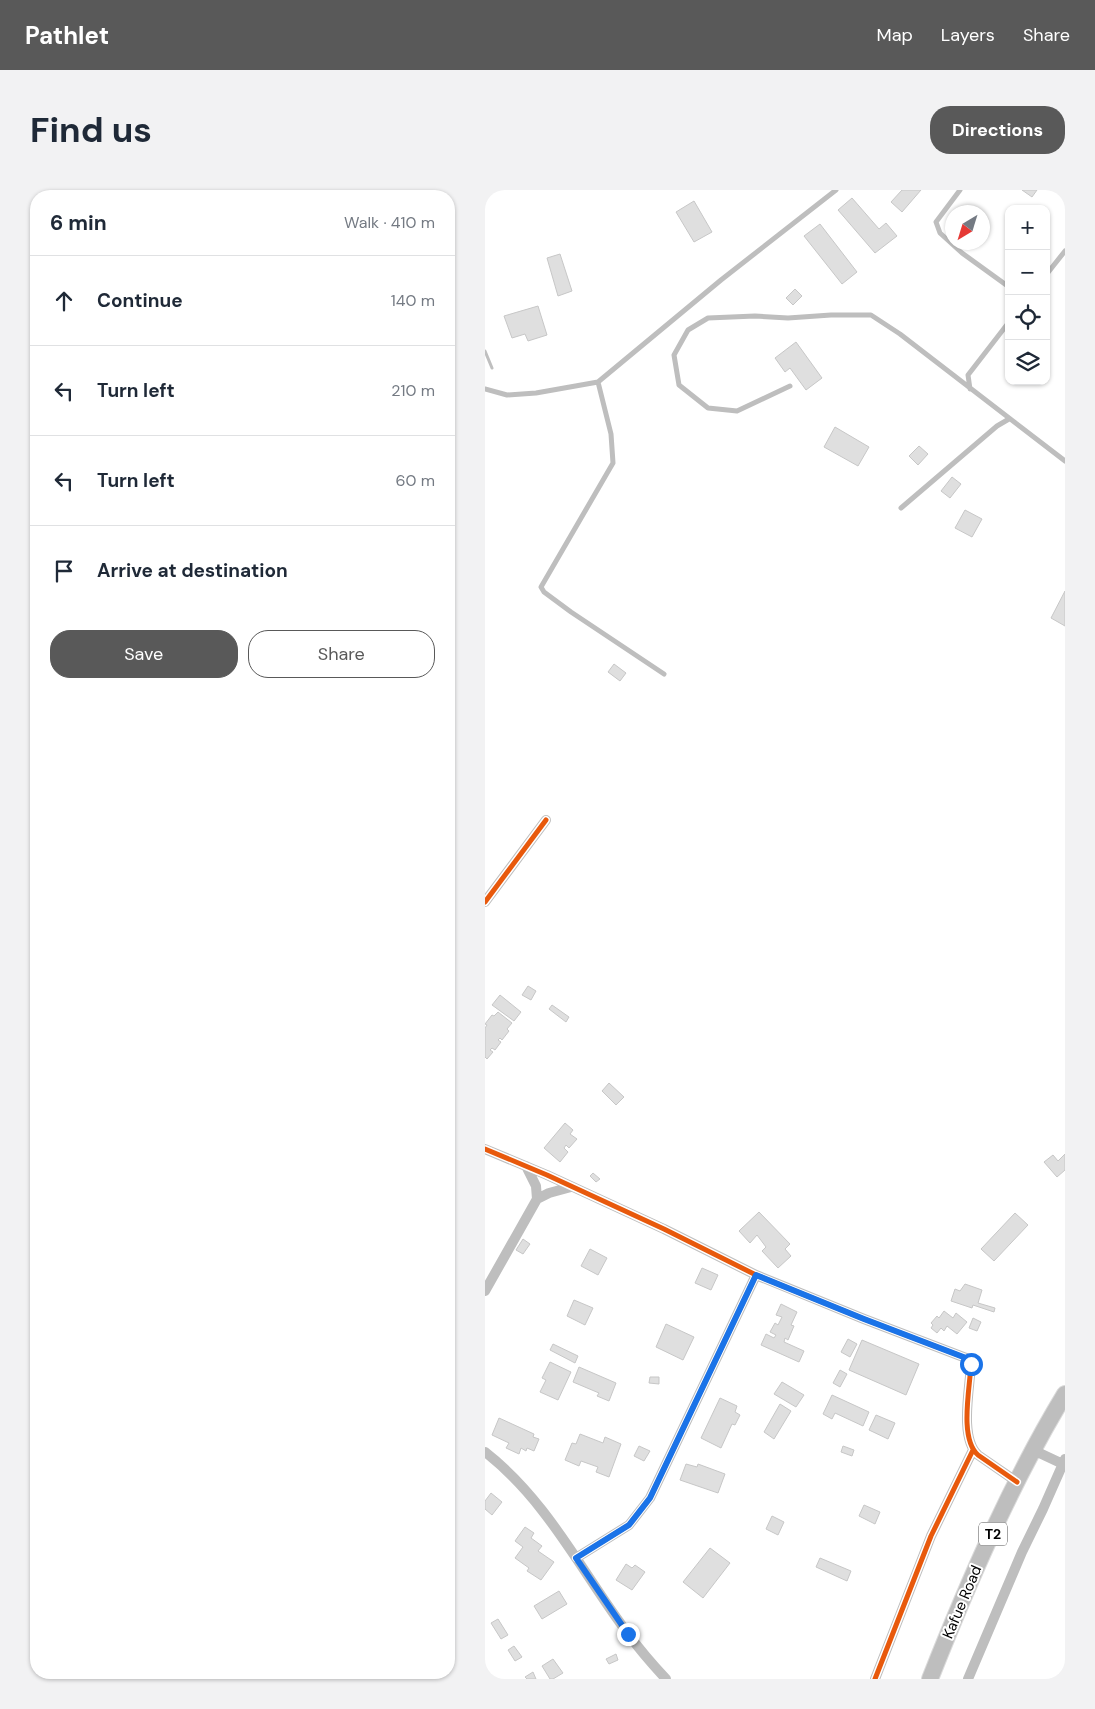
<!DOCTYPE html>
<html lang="en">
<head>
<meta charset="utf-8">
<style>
	body { margin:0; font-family:"DM Sans",sans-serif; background:#f2f2f3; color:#1f2937 }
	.controls { position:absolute; right:15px; top:15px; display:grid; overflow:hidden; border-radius:10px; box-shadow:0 1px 4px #0004 }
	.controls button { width:45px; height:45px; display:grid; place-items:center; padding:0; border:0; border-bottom:1px solid #e0e1e3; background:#fff; color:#1f2937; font:25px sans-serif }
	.compass { position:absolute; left:460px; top:15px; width:45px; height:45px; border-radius:50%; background:#fff; box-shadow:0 1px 4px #0004; rotate:218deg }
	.stop { position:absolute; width:15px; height:15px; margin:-11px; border:4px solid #1a73e8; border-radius:50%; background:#fff }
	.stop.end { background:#1a73e8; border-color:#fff; box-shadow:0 1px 5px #0008 }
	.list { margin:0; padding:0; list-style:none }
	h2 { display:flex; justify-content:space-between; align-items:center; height:65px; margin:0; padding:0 20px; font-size:21px }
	h2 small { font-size:16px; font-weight:400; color:#747a83 }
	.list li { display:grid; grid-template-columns:32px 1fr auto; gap:15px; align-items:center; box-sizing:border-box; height:90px; padding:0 20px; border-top:1px solid #e0e1e3 }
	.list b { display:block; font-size:19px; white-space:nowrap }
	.list em { font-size:16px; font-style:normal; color:#747a83 }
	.actions { display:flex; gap:10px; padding:15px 20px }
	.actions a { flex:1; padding:11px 0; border:1px solid #595959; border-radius:20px; text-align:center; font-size:18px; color:#595959 }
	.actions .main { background:#595959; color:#fff }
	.icon { flex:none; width:28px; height:28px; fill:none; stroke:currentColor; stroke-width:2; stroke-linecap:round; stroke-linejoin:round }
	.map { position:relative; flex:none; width:580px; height:1489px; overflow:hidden; border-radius:20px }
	header { display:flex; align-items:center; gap:30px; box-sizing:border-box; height:70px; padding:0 25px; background:#595959; color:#fff }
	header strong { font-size:24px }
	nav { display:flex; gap:28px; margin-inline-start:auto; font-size:18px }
	.intro { display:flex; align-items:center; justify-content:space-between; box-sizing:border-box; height:120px; padding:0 30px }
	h1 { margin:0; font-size:35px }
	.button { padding:12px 22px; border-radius:20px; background:#595959; color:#fff; font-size:18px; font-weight:700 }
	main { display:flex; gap:30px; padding:0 30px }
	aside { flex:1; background:#fff; border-radius:20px; box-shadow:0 1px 4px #0004 }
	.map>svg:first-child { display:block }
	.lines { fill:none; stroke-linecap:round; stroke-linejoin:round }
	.stream { stroke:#bfbfbf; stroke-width:3 }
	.building { fill:#dfdfdf; stroke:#c7c7c7 }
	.trunk-casing { stroke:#dbdbdb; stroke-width:18 }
	.service { stroke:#bebebe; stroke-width:5 }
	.minor { stroke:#bebebe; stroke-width:10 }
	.trunk { stroke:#bebebe; stroke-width:16 }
	.cycleway-casing { stroke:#fff; stroke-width:8 }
	.cycleway { stroke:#e8590c; stroke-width:5 }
	.route { stroke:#1a73e8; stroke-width:6 }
	.labels { text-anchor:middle; stroke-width:4; stroke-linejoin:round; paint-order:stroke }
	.shield { fill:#fff; stroke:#4c4c4c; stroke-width:1 }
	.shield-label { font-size:14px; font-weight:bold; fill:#000 }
	.street-label { font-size:15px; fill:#000; stroke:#fff }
</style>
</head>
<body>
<header>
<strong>Pathlet</strong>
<nav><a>Map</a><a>Layers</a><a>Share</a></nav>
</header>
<div class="intro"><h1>Find us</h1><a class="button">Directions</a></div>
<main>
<aside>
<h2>6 min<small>Walk · 410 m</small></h2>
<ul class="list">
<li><svg class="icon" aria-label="ahead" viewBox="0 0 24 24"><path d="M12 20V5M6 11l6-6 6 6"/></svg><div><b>Continue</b></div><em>140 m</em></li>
<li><svg class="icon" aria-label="left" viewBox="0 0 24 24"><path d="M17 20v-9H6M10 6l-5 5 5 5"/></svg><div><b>Turn left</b></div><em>210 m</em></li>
<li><svg class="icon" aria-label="left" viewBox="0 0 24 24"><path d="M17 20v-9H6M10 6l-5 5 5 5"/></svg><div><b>Turn left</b></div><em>60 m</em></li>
<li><svg class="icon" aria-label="arrive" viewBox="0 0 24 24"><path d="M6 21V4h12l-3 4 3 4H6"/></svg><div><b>Arrive at destination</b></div></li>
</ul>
<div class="actions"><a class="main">Save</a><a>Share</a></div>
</aside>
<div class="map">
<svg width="580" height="1489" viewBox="0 0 580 1489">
	<rect width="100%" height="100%" fill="#fff"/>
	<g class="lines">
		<path class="stream" d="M0,161L7,178"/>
	</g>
	<path class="building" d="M417,0H436L417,22L406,12Z
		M537,0H552L547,7Z
		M367,8L394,39L401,33L412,46L390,63L353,20Z
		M209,11L227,42L209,52L191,22Z
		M335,34L372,82L357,94L319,46Z
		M75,64L87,101L73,106L62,68Z
		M310,99L317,106L308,115L301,108Z
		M53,116L62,145L43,151L40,144L27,148L19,126Z
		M311,152L337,188L321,200L305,178L300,182L290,168Z
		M350,237L384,257L373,276L339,257Z
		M434,256L443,264L433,275L424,266Z
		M467,287L476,294L465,308L456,301Z
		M480,320L497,329L487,347L470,338Z
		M580,401V436L566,428Z
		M129,474L141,483L135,491L123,482Z
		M43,796L51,801L46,810L37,805Z
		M15,805L36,822L29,831L7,815Z
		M67,815L84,827L81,832L64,819Z
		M13,822L27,833L22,839L24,841L17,850L15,848L13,850L16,852L10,860L7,858L5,860L8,862L2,869L0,867V838L2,835L0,834L7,825L9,826Z
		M124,893L139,907L131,915L117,901Z
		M80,933L88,940L85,944L92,949L84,958L81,955L79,958L83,962L75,972L59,958Z
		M580,964V980L572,987L559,972L568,965L573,971Z
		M108,983L115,989L111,992L105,986Z
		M274,1022L305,1054L300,1059L306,1066L293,1078L277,1061L281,1057L272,1045L265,1053L254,1041Z
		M530,1023L543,1035L509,1071L496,1059Z
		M38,1049L45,1054L38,1064L31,1060Z
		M105,1059L122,1068L113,1085L96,1076Z
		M217,1078L233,1085L226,1100L210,1093Z
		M480,1094L497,1100L493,1113L510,1118L509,1122L488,1115L487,1118L466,1111L470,1099L475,1101Z
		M89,1110L108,1118L100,1135L82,1126Z
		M296,1114L312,1122L306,1135L309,1136L303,1150L300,1148L299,1152L319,1161L314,1172L276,1155L281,1144L289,1148L291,1145L285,1142L290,1133L293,1135L297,1127L291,1125Z
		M459,1121L468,1128L471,1123L482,1132L472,1144L462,1136L459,1141L456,1138L452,1143L446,1138L448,1135L446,1133L452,1126L454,1128Z
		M488,1128L496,1132L492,1141L484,1138Z
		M181,1134L209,1147L198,1170L171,1157Z
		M363,1149L372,1154L365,1167L356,1162Z
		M377,1150L434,1174L421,1205L364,1180Z
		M68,1154L93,1166L90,1173L65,1160Z
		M65,1172L86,1182L73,1210L55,1202L61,1190L57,1188Z
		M94,1177L131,1193L124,1211L112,1206L114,1203L88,1192Z
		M355,1180L362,1184L355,1197L348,1193Z
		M165,1187H174V1194L164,1193Z
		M297,1192L319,1205L311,1217L289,1204Z
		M347,1205L384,1222L378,1236L350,1223L347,1229L338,1224Z
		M235,1208L252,1216L250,1222L255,1225L250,1235L247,1234L236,1258L216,1248Z
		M295,1214L306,1221L289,1249L279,1242Z
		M391,1225L410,1233L403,1249L384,1240Z
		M14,1228L49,1244L48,1247L54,1249L49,1261L42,1258L41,1261L36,1258L34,1264L21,1258L24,1253L7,1245Z
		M95,1244L118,1253L120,1247L136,1254L124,1287L111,1282L113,1277L96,1271L94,1276L80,1270L87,1253L91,1254Z
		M154,1256L165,1261L159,1271L149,1266Z
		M358,1256L369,1260L367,1266L356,1262Z
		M201,1274L212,1277L213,1274L240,1284L233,1303L195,1290Z
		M6,1303L17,1312L7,1325L0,1319V1311Z
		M379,1315L395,1322L390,1334L374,1326Z
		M287,1326L299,1332L293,1345L281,1339Z
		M40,1337L49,1343L46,1348L57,1356L53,1361L69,1372L56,1390L42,1381L44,1378L30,1368L38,1357L30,1351Z
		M225,1358L245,1373L218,1408L198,1392Z
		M335,1368L366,1381L362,1391L331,1377Z
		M141,1374L147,1378L150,1375L160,1382L147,1400L131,1390Z
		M74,1401L82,1414L57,1429L49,1416Z
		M13,1429L23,1445L16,1449L6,1433Z
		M29,1456L37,1467L30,1471L23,1460Z
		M131,1464L133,1470L124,1474L121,1469Z
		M68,1469L78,1483L68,1489H65L57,1476Z
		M48,1482L51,1489H42L40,1487Z"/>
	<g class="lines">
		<g class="trunk-casing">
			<path id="trunk" d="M445,1489C483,1393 526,1293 580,1204"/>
		</g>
		<path class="service" d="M475,0L451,32L455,43L477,63L524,97
			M561,85L580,61
			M113,192L126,244L128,273L56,397L59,402L86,422L179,484
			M305,196L252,221L223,218L194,195L189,165L203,140L223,128L270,126L303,128L346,125H386L415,144L580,271
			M0,199L22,205L51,203L113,192L236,90L351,0
			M485,199L483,185L524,132
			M416,318L512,236L524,229"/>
		<path class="minor" d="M0,712L61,630
			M0,959L62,985L179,1039L271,1085L379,1129L481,1168L486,1174C485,1198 474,1248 493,1265L532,1292
			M52,1009L64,1003L86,997
			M0,1101L52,1009L51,996L41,976
			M548,1260L580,1275
			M0,1262C63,1311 97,1383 144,1445C155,1460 168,1475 181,1489
			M91,1368L144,1335L165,1308L271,1085
			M390,1489L446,1346L488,1260
			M483,1489L537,1362L558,1319L580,1269"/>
		<use href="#trunk" class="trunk"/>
		<g class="cycleway-casing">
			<path id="cycleway" d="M0,712L61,630
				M0,959L62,985L179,1039L271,1085L379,1129L481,1168L486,1174C485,1198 474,1248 493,1265L532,1292
				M91,1368L144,1335L165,1308L271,1085
				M390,1489L446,1346L488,1260"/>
		</g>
		<use href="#cycleway" class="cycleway"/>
	</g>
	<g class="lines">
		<path class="route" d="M143,1444L91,1368L144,1335L165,1308L271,1085L379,1129L481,1168L486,1174"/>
	</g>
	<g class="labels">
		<rect class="shield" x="494" y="1332.5" width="28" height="23" rx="4"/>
		<g class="shield-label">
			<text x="508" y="1349">T2</text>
		</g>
		<g class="street-label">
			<text transform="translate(477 1412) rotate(-67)" y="5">Kafue Road</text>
		</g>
	</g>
</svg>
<div class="controls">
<button>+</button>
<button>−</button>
<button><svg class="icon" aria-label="locate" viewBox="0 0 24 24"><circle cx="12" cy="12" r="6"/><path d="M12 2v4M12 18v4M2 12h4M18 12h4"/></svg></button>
<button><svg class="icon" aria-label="layers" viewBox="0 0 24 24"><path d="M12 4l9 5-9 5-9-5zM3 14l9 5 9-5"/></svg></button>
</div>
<svg class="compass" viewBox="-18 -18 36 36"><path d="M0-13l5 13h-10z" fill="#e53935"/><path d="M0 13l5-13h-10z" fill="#747a83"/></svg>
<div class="stop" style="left:486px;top:1174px"></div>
<div class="stop end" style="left:143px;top:1444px"></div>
</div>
</main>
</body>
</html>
